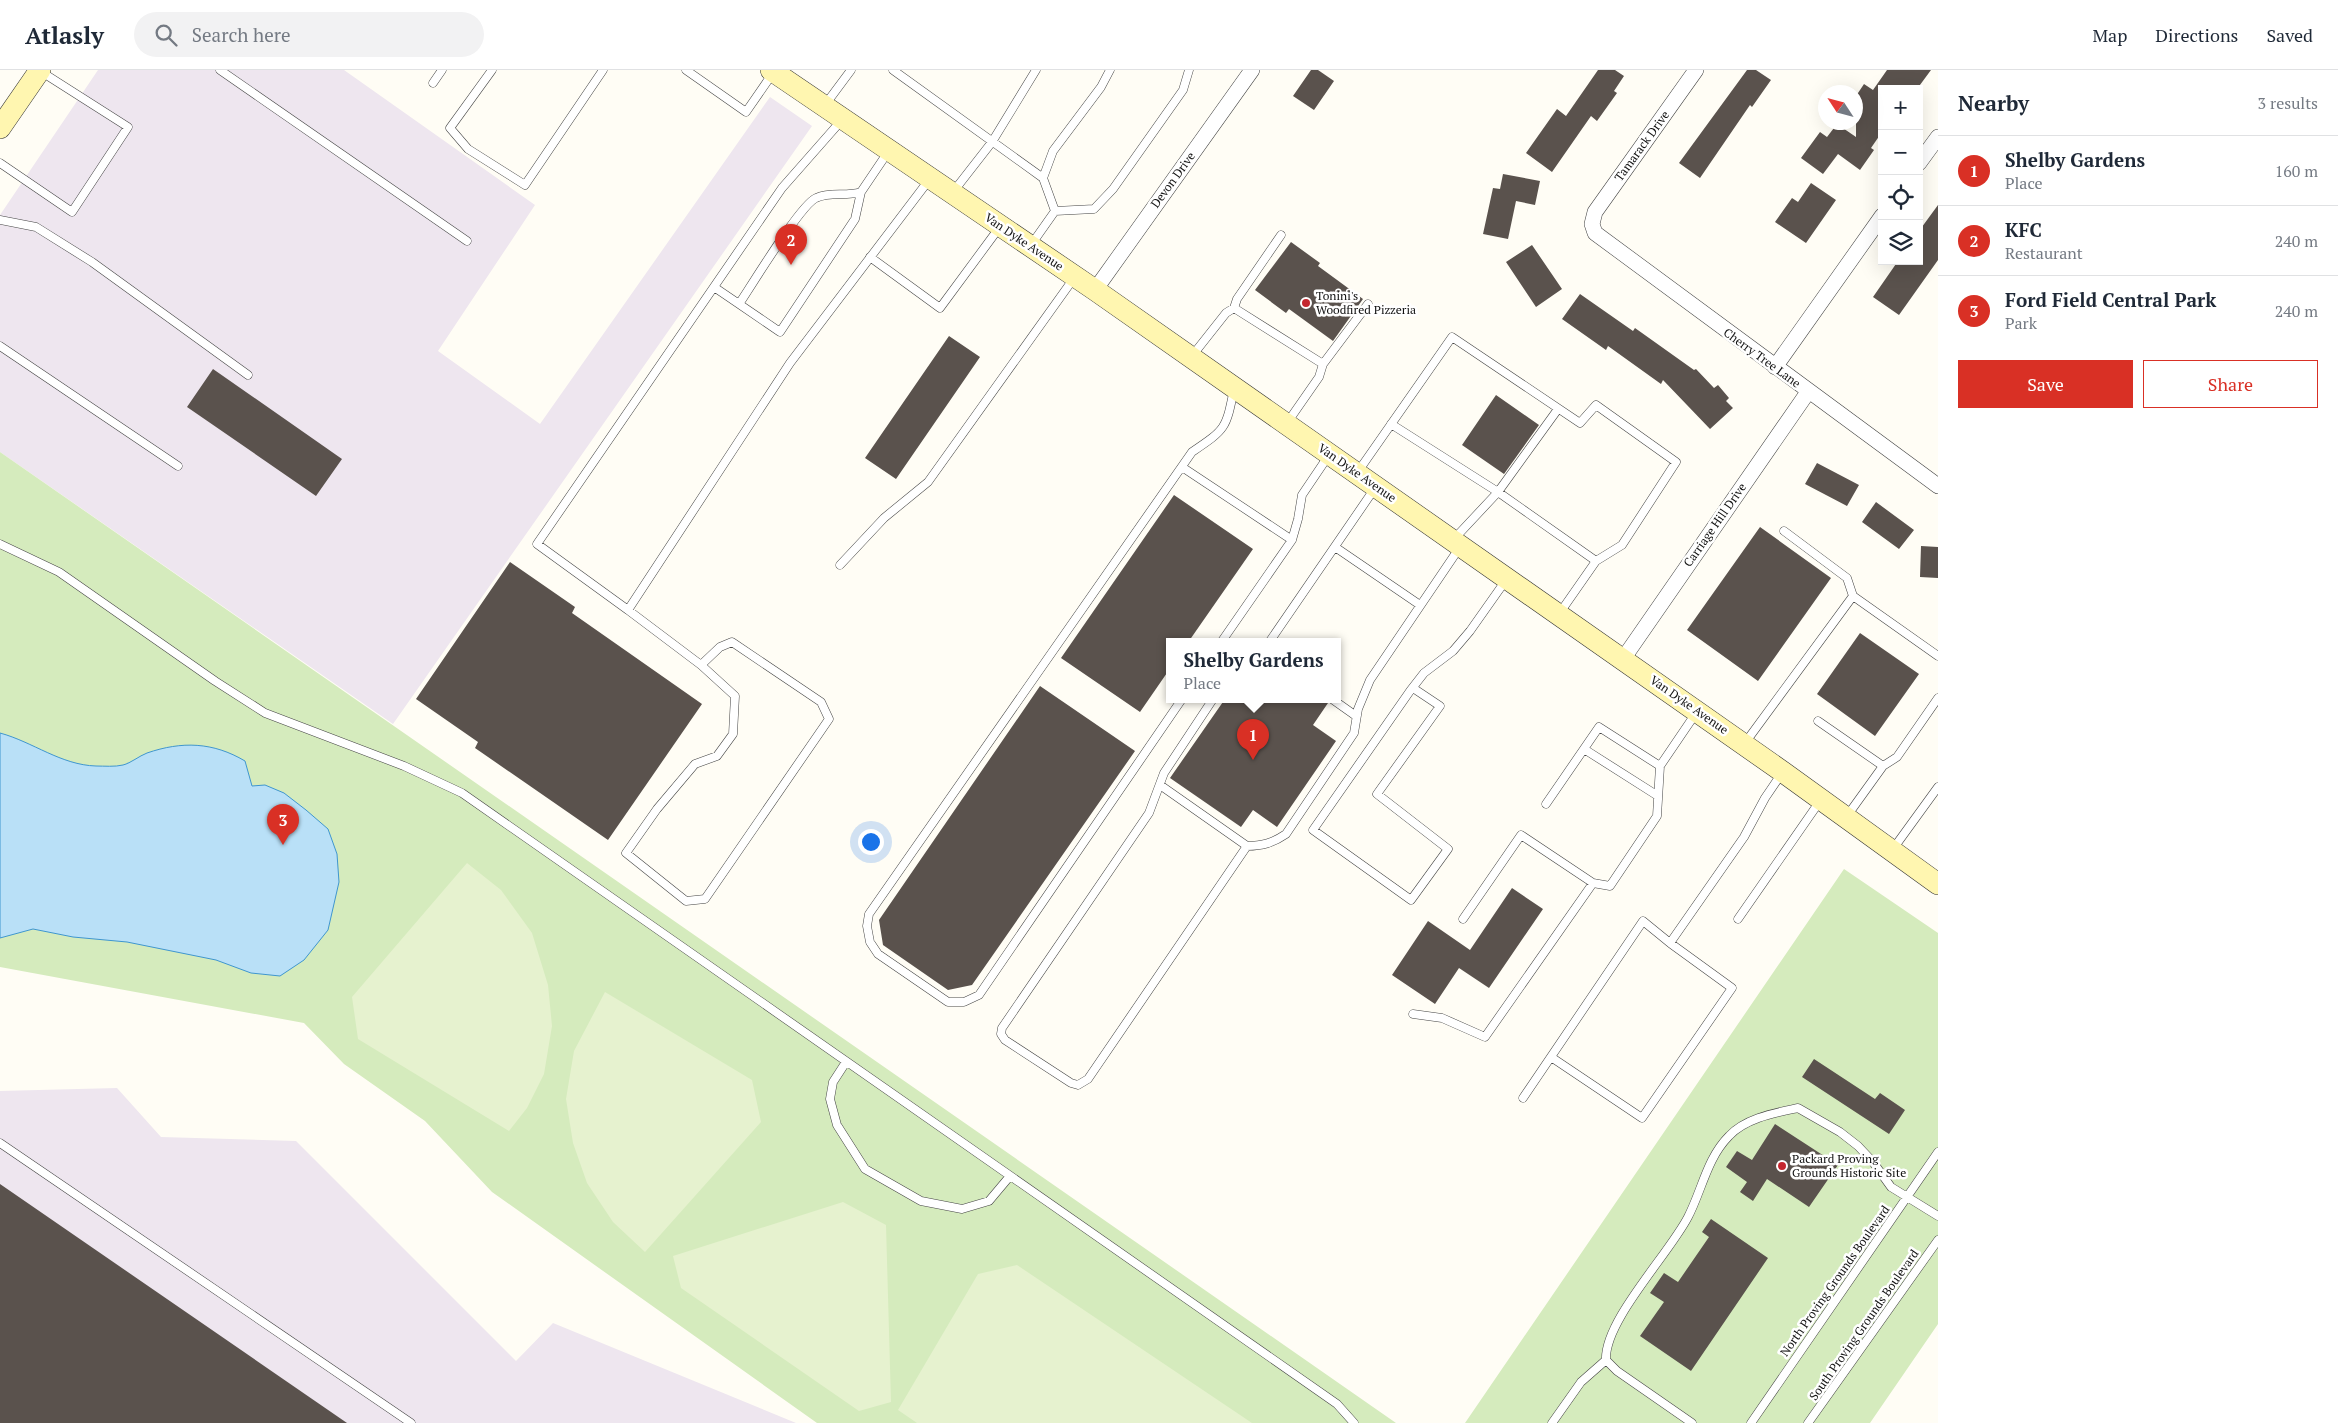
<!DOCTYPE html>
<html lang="en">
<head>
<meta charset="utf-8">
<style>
	body { margin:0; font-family:"PT Serif",serif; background:#f2f2f3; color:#1f2937 }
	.controls { position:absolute; right:15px; top:15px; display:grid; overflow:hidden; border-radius:0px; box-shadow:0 5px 20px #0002 }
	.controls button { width:45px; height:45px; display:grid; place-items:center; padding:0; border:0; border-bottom:1px solid #e0e1e3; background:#fff; color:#1f2937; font:25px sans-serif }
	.compass { position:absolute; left:1818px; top:15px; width:45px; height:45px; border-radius:50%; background:#fff; box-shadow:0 5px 20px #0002; rotate:306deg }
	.you { position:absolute; left:870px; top:771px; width:18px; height:18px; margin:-12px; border:4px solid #fff; border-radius:50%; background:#1a73e8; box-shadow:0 0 0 8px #1a73e833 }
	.badge { display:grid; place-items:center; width:32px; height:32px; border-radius:50%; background:#d93025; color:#fff; font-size:16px; font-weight:700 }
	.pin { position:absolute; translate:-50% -41px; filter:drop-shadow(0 1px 2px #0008) }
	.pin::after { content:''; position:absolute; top:26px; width:18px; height:15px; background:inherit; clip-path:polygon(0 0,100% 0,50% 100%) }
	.popup { position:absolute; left:1166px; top:568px; width:175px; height:65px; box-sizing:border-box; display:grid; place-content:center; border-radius:0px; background:#fff; filter:drop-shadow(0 1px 4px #0005); font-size:16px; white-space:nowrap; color:#747a83 }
	.popup b { font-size:19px; color:#1f2937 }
	.popup::after { content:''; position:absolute; left:50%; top:100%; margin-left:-10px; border:10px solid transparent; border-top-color:#fff }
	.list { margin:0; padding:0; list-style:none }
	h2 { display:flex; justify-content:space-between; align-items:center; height:65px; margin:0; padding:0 20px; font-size:21px }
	h2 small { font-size:16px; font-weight:400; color:#747a83 }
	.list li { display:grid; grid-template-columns:32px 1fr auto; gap:15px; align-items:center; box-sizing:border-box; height:70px; padding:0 20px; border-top:1px solid #e0e1e3 }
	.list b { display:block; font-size:19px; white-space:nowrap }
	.list p { margin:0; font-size:16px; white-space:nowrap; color:#747a83 }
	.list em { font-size:16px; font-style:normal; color:#747a83 }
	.actions { display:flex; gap:10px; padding:15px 20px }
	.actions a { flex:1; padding:11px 0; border:1px solid #d93025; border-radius:0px; text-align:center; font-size:18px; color:#d93025 }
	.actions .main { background:#d93025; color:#fff }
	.icon { flex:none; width:28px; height:28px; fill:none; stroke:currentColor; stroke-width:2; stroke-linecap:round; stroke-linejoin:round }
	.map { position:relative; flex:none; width:1938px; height:1353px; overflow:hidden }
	header { display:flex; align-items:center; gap:30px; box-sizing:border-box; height:70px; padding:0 25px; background:#fff; border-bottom:1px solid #e0e1e3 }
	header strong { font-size:24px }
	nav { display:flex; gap:28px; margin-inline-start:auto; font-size:18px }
	.search { width:350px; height:45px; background:#f2f2f3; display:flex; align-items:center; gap:12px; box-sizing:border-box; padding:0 18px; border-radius:28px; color:#747a83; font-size:19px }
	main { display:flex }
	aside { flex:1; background:#fff }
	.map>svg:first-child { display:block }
	.industrial { fill:#eee6ef }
	.green { fill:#d5ebbd }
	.pitch { fill:#e6f2cf }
	.water { fill:#b9e0f7; stroke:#3f96cf }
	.building { fill:#5a524d }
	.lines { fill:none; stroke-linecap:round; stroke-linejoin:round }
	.service-casing { stroke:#444; stroke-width:9 }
	.minor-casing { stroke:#444; stroke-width:16 }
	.secondary-casing { stroke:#333; stroke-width:22 }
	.service { stroke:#fff; stroke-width:8 }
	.minor { stroke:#fff; stroke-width:15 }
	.secondary { stroke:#fff6b0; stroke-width:21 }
	.poi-dot { fill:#c4262e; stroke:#fff; stroke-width:2 }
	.labels { text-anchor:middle; stroke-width:5; stroke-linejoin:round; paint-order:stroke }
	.street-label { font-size:12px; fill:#111; stroke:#fff }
	.poi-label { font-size:12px; fill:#111; stroke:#fff; text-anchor:start }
</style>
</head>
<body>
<header>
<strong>Atlasly</strong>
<div class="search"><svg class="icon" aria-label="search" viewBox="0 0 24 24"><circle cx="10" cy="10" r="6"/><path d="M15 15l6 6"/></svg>Search here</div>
<nav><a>Map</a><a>Directions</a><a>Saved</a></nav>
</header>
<main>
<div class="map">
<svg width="1938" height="1353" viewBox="0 0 1938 1353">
	<rect width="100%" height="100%" fill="#fffdf5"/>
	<path class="industrial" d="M98,0H344L535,135L438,281L540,354L770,27L812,56L393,654L0,382V145Z
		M117,1018L161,1067L296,1071L516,1291L553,1253L796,1353H0V1021Z"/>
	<path class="green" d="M0,382L1396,1353H817L492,1122L425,1051L344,994L304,953L0,897Z
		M1844,799L1938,863V1254L1870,1353H1465Z"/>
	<path class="pitch" d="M467,793L501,820L532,863L548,915L552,956L544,1004L527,1038L509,1061L358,969L352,927Z
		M605,922L752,1010L761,1052L645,1182L613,1152L587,1113L573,1073L566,1029L574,981Z
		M843,1132L886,1155L891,1332L859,1341L681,1218L673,1186Z
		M1017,1195L1252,1353H917L898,1340L978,1204Z"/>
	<path class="water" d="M0,663C33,672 61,695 96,696C104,696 115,697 123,695C131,693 139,686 147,683C182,671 213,672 245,691L252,716L265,715L284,723L306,740L328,759L337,784L339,812L328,860L304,890L280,906L251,903L216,890L127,872L73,867L33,859L0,868Z"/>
	<path class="building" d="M1311,0H1318L1334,11L1314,40L1293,26Z
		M1598,0H1615L1624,6L1614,21L1617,23L1597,51L1591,46L1552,102L1526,83L1557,39L1566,46Z
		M1747,0H1756L1771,10L1752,37L1750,35L1700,108L1679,93Z
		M1887,0H1931L1917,19H1882V62L1871,78L1874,80L1860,100L1838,84L1823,104L1801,88L1820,62L1827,67L1837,54L1856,67V45L1862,36L1856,32V26L1864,14L1873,20Z
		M1503,104L1540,111L1535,135L1516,131L1508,169L1483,164L1493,118L1500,119Z
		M1811,113L1836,130L1806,173L1775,152L1792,128L1798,132Z
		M1938,135V190L1899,245L1873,227L1898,191H1919V161Z
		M1291,172L1320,193L1318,196L1363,229L1333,271L1289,239L1286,243L1255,220Z
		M1532,175L1562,219L1536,237L1506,192Z
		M1580,224L1633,261L1635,258L1694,300L1696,299L1714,318L1718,315L1729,328L1726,331L1733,338L1710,359L1663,310L1661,314L1608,276L1606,280L1562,249Z
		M949,266L980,287L896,409L865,388Z
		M213,299L342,389L316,426L187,337Z
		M1496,325L1539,355L1504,404L1462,375Z
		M1817,393L1859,415L1847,436L1805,414Z
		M1174,425L1253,479L1189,571H1169V600L1140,642L1061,588Z
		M1876,432L1914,460L1899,479L1862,452Z
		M1760,457L1831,508L1758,611L1687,560Z
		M1921,476L1938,477V508L1920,507Z
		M510,492L575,537L572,543L702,634L608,770L475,678L478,672L416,629Z
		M1860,563L1919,604L1875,666L1817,624Z
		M1040,616L1135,681L972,915L948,920L883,875L879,850Z
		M1225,629H1326L1328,633L1313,655L1336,671L1277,757L1253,740L1241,757L1170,708Z
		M1512,818L1543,839L1489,918L1459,898L1435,934L1392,905L1428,851L1470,880Z
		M1814,989L1875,1029L1880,1023L1905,1040L1889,1064L1802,1007Z
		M1775,1054L1838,1095L1809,1137L1767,1109L1753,1131L1740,1122L1747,1112L1726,1097L1737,1081L1752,1090Z
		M0,1114L347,1353H0Z
		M1711,1149L1768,1188L1691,1301L1640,1266L1664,1232L1650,1223L1664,1203L1678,1212L1709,1167L1702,1162Z"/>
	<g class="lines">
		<g class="service-casing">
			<path id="service" d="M220,0L467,171
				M492,0L450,58L468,79L525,115L603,0
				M686,0L746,42L773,3
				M893,0L1043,108
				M433,13L442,0
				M825,35L851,0
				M841,51L782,118L537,474L628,540L790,293L929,110
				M0,93L72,142L128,57L40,1
				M861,122C845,127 831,121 816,128C800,135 752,215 739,234L780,262L855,149L861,122L888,82
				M953,122L992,72L1036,0
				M1055,141L1043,108L1053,81L1101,17L1110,0
				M0,150L36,157L92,192L248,305
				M1031,175L1055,141L1094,139L1113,119L1183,20L1189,0
				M870,187L940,238L999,158
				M714,217L739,234
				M1234,238L1237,229L1281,165
				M0,276L178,396
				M1192,286L1226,243L1234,238L1323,294L1319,307L1287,353
				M1323,294L1368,234
				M1391,354L1498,422L1558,339
				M1182,397L1292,470
				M1357,403L1452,267L1580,353L1596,335L1676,392L1622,475L1596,491
				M1784,461L1847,508L1853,526
				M1454,469L1498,422L1596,491L1559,544
				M0,474L59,502L215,611L265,643L404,696L462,723L1337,1334L1354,1353
				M1335,477L1420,535
				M840,495L884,448L928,412L1074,208
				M628,540L701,595L720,577L732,572L821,632L829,649L705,829L686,831L626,783L657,739L695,694L717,686L733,664L735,626L701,595
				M1222,571L1292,470L1298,449L1302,425L1329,385
				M1270,571L1375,418
				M1413,618L1440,636L1377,724L1448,779L1411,830L1313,760L1410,621L1424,603L1453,581L1470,561L1506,510
				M1182,629L979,925L964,932H948L878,884L870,872L867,856L869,844L1192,382C1226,359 1226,359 1234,319
				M1213,629L1164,703L1149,743L1002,958L1001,964L1005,970L1071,1013L1078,1015L1088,1009L1247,776C1262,776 1273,773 1286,764L1354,663L1358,639L1370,610L1460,477
				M1332,629L1356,646
				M1818,651L1883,696
				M1745,673L1853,526L1938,586
				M1584,679L1658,726
				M1160,715L1247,776
				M1546,734L1599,657L1660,696
				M1847,746L1883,696L1897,687L1938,628
				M1893,779L1938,717
				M1463,849L1521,765L1593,813
				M1738,849L1820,731
				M1413,944L1442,948L1485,967L1593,813L1610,816L1657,746L1660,696L1696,643
				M1551,987L1642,1048L1732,918L1670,873
				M846,992L833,1012L830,1029L837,1055L865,1099L921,1131L962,1139L989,1131L1010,1106
				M1523,1028L1643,851L1670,873L1744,767L1765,728L1782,703
				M0,1073L411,1353
				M1552,1353L1581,1312L1606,1290
				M1692,1353L1617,1301L1606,1290C1604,1251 1669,1184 1688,1147C1702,1120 1707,1088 1729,1066C1746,1048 1775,1043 1798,1038L1840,1062L1858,1076L1873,1092L1891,1117L1938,1146
				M1751,1353L1938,1082
				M1808,1353L1938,1170"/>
		</g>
		<g class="minor-casing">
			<path id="minor" d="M1696,0L1595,142L1592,154L1595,163L1938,416
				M1919,93L1938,67
				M1095,220L1252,0
				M1775,297L1882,146
				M1623,589L1808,322"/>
		</g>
		<g class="secondary-casing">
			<path id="secondary" d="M771,0L1095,220L1783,702L1938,814
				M0,58L40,0"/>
		</g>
		<use href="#service" class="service"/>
		<use href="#minor" class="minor"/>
		<use href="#secondary" class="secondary"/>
	</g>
	<g class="poi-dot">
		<circle cx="1306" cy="233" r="5"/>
		<circle cx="1782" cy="1096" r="5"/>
	</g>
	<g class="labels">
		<g class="street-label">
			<text transform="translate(1642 76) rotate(-54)" y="4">Tamarack Drive</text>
			<text transform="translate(1173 110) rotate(-54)" y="4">Devon Drive</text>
			<text transform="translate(1024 172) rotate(34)" y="4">Van Dyke Avenue</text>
			<text transform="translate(1762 288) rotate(36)" y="4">Cherry Tree Lane</text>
			<text transform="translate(1357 403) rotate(35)" y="4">Van Dyke Avenue</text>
			<text transform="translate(1715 455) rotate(-55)" y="4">Carriage Hill Drive</text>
			<text transform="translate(1689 635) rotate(35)" y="4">Van Dyke Avenue</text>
			<text transform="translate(1835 1211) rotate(-55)" y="4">North Proving Grounds Boulevard</text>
			<text transform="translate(1864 1255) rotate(-55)" y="4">South Proving Grounds Boulevard</text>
		</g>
		<g class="poi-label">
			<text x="1316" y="230">Tonini's<tspan x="1316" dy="14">Woodfired Pizzeria</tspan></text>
			<text x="1792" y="1093">Packard Proving<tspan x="1792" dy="14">Grounds Historic Site</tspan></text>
		</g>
	</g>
</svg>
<div class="controls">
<button>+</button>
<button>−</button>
<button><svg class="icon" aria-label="locate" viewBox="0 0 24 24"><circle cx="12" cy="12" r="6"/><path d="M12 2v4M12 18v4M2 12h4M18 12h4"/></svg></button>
<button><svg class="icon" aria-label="layers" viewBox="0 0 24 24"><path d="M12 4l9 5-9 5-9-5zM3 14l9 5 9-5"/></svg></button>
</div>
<svg class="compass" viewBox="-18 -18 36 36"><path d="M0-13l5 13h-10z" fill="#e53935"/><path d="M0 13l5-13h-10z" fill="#747a83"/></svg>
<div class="you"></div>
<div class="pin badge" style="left:1253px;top:690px">1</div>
<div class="popup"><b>Shelby Gardens</b>Place</div>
<div class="pin badge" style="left:791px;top:195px">2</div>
<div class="pin badge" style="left:283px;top:775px">3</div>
</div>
<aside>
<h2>Nearby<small>3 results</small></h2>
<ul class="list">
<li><span class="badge">1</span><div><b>Shelby Gardens</b><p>Place</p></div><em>160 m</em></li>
<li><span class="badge">2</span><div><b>KFC</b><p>Restaurant</p></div><em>240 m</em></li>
<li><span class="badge">3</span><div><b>Ford Field Central Park</b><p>Park</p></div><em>240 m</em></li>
</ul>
<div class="actions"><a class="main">Save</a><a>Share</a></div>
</aside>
</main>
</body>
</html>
